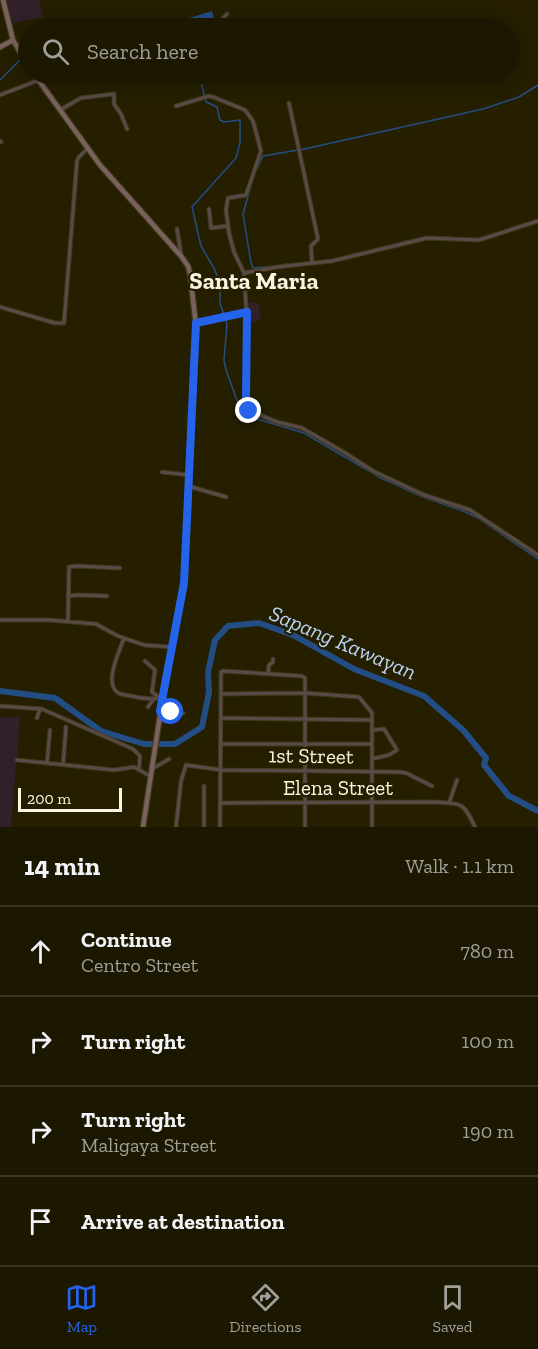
<!DOCTYPE html>
<html lang="en">
<head>
<meta charset="utf-8">
<style>
	body { margin:0; font-family:"Zilla Slab",serif; background:#29240f; color:#f1f3f6 }
	.scale { position:absolute; left:18px; bottom:15px; width:104px; box-sizing:border-box; padding-left:6px; border:3px solid #f8f5e2; border-top:0; font-size:16px; line-height:21px; white-space:nowrap; color:#f8f5e2; -webkit-text-stroke:4px #251f00; paint-order:stroke }
	.stop { position:absolute; width:18px; height:18px; margin:-14px; border:4px solid #2563eb; border-radius:50%; background:#fff }
	.stop.end { background:#2563eb; border-color:#fff; box-shadow:0 2px 6px #0008 }
	.list { margin:0; padding:0; list-style:none }
	h2 { display:flex; justify-content:space-between; align-items:center; height:78px; margin:0; padding:0 24px; font-size:26px }
	h2 small { font-size:20px; font-weight:400; color:#a09f99 }
	.list li { display:grid; grid-template-columns:39px 1fr auto; gap:18px; align-items:center; box-sizing:border-box; height:90px; padding:0 24px; border-top:2px solid #3a3622 }
	.list b { display:block; font-size:22px; white-space:nowrap }
	.list p { margin:0; font-size:20px; white-space:nowrap; color:#a09f99 }
	.list em { font-size:20px; font-style:normal; color:#a09f99 }
	.icon { flex:none; width:33px; height:33px; fill:none; stroke:currentColor; stroke-width:2; stroke-linecap:round; stroke-linejoin:round }
	.map { position:relative; flex:none; width:538px; height:827px; overflow:hidden }
	.search { position:absolute; background:#1c1700; box-shadow:0 3px 15px #0003; left:18px; right:18px; top:18px; height:66px; display:flex; align-items:center; gap:15px; box-sizing:border-box; padding:0 21px; border-radius:33px; color:#a09f99; font-size:22px }
	.sheet { height:438px; background:#1c1700 }
	nav { display:flex; justify-content:space-around; align-items:center; box-sizing:border-box; height:84px; border-top:2px solid #3a3622; background:#1c1700; font-size:16px; color:#a09f99 }
	nav a { display:grid; justify-items:center; gap:3px }
	nav .on { color:#2563eb }
	.map>svg:first-child { display:block }
	.education { fill:#312029 }
	.water { fill:#234e85 }
	.lines { fill:none; stroke-linecap:round; stroke-linejoin:round }
	.stream { stroke:#234e85; stroke-width:1.5 }
	.river { stroke:#234e85; stroke-width:6 }
	.street-casing { stroke:#3e391b; stroke-width:5 }
	.secondary-casing { stroke:#3e391b; stroke-width:7 }
	.street { stroke:#594947; stroke-width:3 }
	.secondary { stroke:#7a615d; stroke-width:4.5 }
	.route { stroke:#2563eb; stroke-width:8 }
	.labels { text-anchor:middle; stroke-width:4.5; stroke-linejoin:round; paint-order:stroke }
	.street-label { font-size:21px; fill:#f8f5e2; stroke:#251f00 }
	.water-label { font-size:22px; font-style:italic; fill:#bad3f4; stroke:#251f00 }
	.quarter-label { font-size:24px; font-weight:bold; fill:#f8f5e2; stroke:#251f00 }
</style>
</head>
<body>
<div class="map">
<svg width="538" height="827" viewBox="0 0 538 827">
	<rect width="100%" height="100%" fill="#251f00"/>
	<path class="education" d="M6,0H39L43,17L12,23Z
		M248,303H259L261,320L248,324Z
		M0,717H19L20,719L11,827H0Z"/>
	<path class="water" d="M212,11L214,19L185,28L183,20Z"/>
	<g class="lines">
		<path class="stream" d="M144,74L152,77L156,74
			M199,74L206,102L217,107L220,120L224,122L240,120V143L236,158L192,207L201,246L215,270L220,284V303L227,324L224,360L226,370L239,406L247,416L304,433L381,478L423,497L463,511L478,518L538,559
			M0,80L21,59
			M300,150L483,109L519,97L538,85
			M256,171L263,156L298,150
			M252,182L243,214L251,263L253,268L276,266
			M427,237H449
			M408,241L422,238
			M385,247L406,241
			M280,265L311,262"/>
		<path class="river" d="M0,691L55,698L101,731L144,744H175L202,727L209,692L208,672L215,640L228,626L259,623L293,635L354,669L424,696L463,730L486,758L484,765L509,796L538,811"/>
		<g class="street-casing">
			<path id="street" d="M214,28L227,14
				M17,45L28,42
				M0,95L39,80
				M289,103L318,239L311,246L312,263
				M176,106L209,96L213,97L245,110L253,121L261,151L246,195L228,198L226,210L229,233L234,252L244,273L247,322L246,396L248,410L277,422L302,428L347,454L373,471L424,495L470,510L538,555
				M60,110L81,98L114,94V104L121,114L127,129
				M0,141L1,142
				M209,209L211,228L228,226
				M177,229L181,254
				M244,273L277,267L332,261L427,238L479,240L538,221
				M0,307L55,323H64L77,161L79,157L87,149
				M196,323L247,313
				M162,472L189,475
				M188,486L226,497
				M68,596L78,595L107,596
				M0,620H49L96,624L118,636L144,645L171,647
				M68,622L69,567L77,566L120,568
				M124,638C120,650 104,682 117,692C120,695 126,695 131,696C141,698 149,700 159,698
				M145,661L155,670L152,692L160,698
				M268,673L269,665L273,662V659
				M221,694L305,693L359,697L372,713V827
				M0,706L42,709L133,749L140,756L139,769
				M148,707L153,700
				M160,711L183,713
				M37,718L40,709
				M222,718L372,720
				M221,744H372
				M372,759L389,755L397,750L384,729L373,730
				M17,760L114,770L134,767L150,776
				M47,763L50,730
				M63,765L66,727
				M152,769L169,759
				M221,803L435,802C463,804 463,802 475,827
				M449,803L457,780
				M176,827L181,781L186,765L221,770L399,772L406,773L432,786
				M204,827V786
				M220,827L221,672L223,671L302,676L305,678V827"/>
		</g>
		<g class="secondary-casing">
			<path id="secondary" d="M3,0L13,40L28,66
				M0,47L13,40
				M34,74L100,165L181,256L188,266L190,273L196,326L184,583L166,676L143,827"/>
		</g>
		<use href="#street" class="street"/>
		<use href="#secondary" class="secondary"/>
	</g>
	<g class="lines">
		<path class="route" d="M171,712L160,711L184,583L196,323L247,312L246,396L249,411"/>
	</g>
	<g class="labels">
		<g class="street-label">
			<text transform="translate(311 756) rotate(1)" y="7">1st Street</text>
			<text x="338" y="795">Elena Street</text>
		</g>
		<g class="water-label">
			<text transform="translate(343 642) rotate(23)" y="8">Sapang Kawayan</text>
		</g>
		<g class="quarter-label">
			<text x="254" y="289">Santa Maria</text>
		</g>
	</g>
</svg>
<div class="scale">200 m</div>
<div class="stop" style="left:171px;top:712px"></div>
<div class="stop end" style="left:249px;top:411px"></div>
<div class="search"><svg class="icon" aria-label="search" viewBox="0 0 24 24"><circle cx="10" cy="10" r="6"/><path d="M15 15l6 6"/></svg>Search here</div>
</div>
<section class="sheet">
<h2>14 min<small>Walk · 1.1 km</small></h2>
<ul class="list">
<li><svg class="icon" aria-label="ahead" viewBox="0 0 24 24"><path d="M12 20V5M6 11l6-6 6 6"/></svg><div><b>Continue</b><p>Centro Street</p></div><em>780 m</em></li>
<li><svg class="icon" aria-label="right" viewBox="0 0 24 24"><path d="M7 20v-9h11M14 6l5 5-5 5"/></svg><div><b>Turn right</b></div><em>100 m</em></li>
<li><svg class="icon" aria-label="right" viewBox="0 0 24 24"><path d="M7 20v-9h11M14 6l5 5-5 5"/></svg><div><b>Turn right</b><p>Maligaya Street</p></div><em>190 m</em></li>
<li><svg class="icon" aria-label="arrive" viewBox="0 0 24 24"><path d="M6 21V4h12l-3 4 3 4H6"/></svg><div><b>Arrive at destination</b></div></li>
</ul>
</section>
<nav>
<a class="on"><svg class="icon" aria-label="map" viewBox="0 0 24 24"><path d="M3 6l6-2 6 2 6-2v14l-6 2-6-2-6 2zM9 4v14M15 6v14"/></svg>Map</a>
<a><svg class="icon" aria-label="directions" viewBox="0 0 24 24"><path d="M12 3l9 9-9 9-9-9zM9 14v-3h6M13 9l2 2-2 2"/></svg>Directions</a>
<a><svg class="icon" aria-label="saved" viewBox="0 0 24 24"><path d="M7 4h10v16l-5-4-5 4z"/></svg>Saved</a>
</nav>
</body>
</html>
